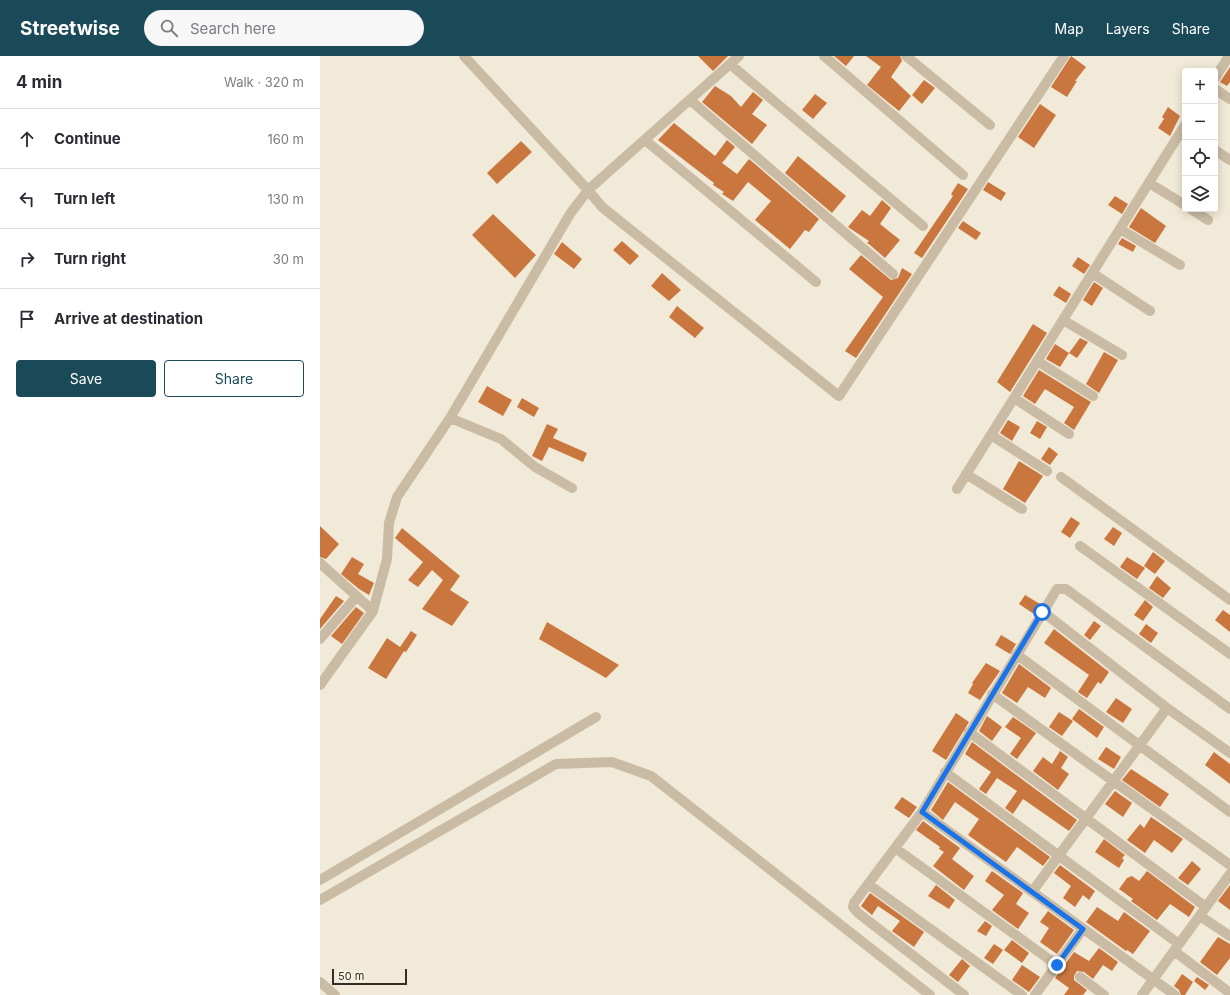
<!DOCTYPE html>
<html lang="en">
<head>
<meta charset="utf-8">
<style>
	body { margin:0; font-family:Inter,sans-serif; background:#f7f7f7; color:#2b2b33 }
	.controls { position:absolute; right:12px; top:12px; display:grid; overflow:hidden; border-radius:4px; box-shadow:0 2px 10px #0003 }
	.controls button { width:36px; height:36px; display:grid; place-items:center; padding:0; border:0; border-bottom:1px solid #e1e1e2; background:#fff; color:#2b2b33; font:20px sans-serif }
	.scale { position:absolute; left:12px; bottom:10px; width:75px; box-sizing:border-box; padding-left:4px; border:2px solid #352d26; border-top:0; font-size:11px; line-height:14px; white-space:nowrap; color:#352d26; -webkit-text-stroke:3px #f9f3e4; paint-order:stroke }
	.stop { position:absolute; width:12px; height:12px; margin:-9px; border:3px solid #1a73e8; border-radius:50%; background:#fff }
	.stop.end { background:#1a73e8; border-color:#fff; box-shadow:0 1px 4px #0008 }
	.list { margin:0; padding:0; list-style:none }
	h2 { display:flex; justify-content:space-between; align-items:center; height:52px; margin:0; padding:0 16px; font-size:17px }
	h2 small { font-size:13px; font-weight:400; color:#7c7c81 }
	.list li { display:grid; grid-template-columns:26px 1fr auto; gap:12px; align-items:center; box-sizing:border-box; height:60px; padding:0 16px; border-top:1px solid #e1e1e2 }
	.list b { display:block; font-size:15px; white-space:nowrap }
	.list em { font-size:13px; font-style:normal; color:#7c7c81 }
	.actions { display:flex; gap:8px; padding:12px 16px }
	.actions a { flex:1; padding:9px 0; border:1px solid #1a4957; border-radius:4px; text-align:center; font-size:14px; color:#1a4957 }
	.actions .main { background:#1a4957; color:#fff }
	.icon { flex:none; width:22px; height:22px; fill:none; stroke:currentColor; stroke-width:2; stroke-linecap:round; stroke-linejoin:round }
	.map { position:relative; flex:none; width:910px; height:939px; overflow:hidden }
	header { display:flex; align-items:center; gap:24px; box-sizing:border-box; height:56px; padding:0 20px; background:#1a4957; color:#fff }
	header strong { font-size:19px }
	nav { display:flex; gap:22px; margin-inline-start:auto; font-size:14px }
	.search { width:280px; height:36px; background:#f7f7f7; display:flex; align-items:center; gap:10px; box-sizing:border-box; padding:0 14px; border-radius:22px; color:#7c7c81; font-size:15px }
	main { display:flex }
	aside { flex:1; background:#fff }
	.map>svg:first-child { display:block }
	.building { fill:#c9773e }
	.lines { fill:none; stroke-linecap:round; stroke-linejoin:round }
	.minor { stroke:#cabba4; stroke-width:10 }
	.route { stroke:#1a73e8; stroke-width:5 }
</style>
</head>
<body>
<header>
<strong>Streetwise</strong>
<div class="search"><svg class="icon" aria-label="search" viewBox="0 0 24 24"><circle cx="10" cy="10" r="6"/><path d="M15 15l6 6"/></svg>Search here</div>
<nav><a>Map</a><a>Layers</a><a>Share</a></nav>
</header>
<main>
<aside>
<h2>4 min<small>Walk · 320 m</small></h2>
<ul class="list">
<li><svg class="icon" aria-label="ahead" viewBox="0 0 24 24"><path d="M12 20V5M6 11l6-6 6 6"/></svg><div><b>Continue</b></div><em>160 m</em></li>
<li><svg class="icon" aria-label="left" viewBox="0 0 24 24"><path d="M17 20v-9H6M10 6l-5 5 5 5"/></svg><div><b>Turn left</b></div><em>130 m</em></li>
<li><svg class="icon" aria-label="right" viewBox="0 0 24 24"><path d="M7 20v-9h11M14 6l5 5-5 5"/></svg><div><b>Turn right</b></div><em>30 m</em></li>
<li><svg class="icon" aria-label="arrive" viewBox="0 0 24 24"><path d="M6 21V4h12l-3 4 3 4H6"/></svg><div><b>Arrive at destination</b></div></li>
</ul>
<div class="actions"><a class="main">Save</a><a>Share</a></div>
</aside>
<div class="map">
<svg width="910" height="939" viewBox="0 0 910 939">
	<rect width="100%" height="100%" fill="#f2ead8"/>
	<path class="building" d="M378,0H408L393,15Z
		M514,0H534L526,10Z
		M546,0H580L582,5L571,21L591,40L579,55L547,29L561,11Z
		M751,0L766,11L755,25H757L747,41L731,31Z
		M910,11V26L907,30L900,26Z
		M604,24L615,32L602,48L592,39Z
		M395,30L411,40L421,51L433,36L443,44L432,58L447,69L432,88L382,46Z
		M495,38L507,47L493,63L482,54Z
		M720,48L736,59L714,92L698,81Z
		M848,51L860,60L850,80L838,72L844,63L842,61Z
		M354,67L395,100L407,84L415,91L402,107L417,118L429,103L499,163L489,176L485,174L470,193L435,164L451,145L446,141L428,126L413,145L402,138L404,136L393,129L394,127L338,84Z
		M201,85L212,96L177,128L167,117Z
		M478,100L526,140L512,157L465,117Z
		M668,126L686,137L681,145L663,134Z
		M638,127L648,133L602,202L594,197L633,140L631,138Z
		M795,140L808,148L802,158L788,149Z
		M562,144L571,152L560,168L580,184L565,202L550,189L547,187L549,185L528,171L542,154L550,160Z
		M821,152L846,170L835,187L809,171Z
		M173,158L216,199L195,222L152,179Z
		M643,165L661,177L656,184L638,172Z
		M802,182L816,190L813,196L798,188Z
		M302,185L319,200L310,209L293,194Z
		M242,186L262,203L254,213L234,198Z
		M541,199L571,224L578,222L582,212L592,218L536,302L525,295L563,241L529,213Z
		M758,201L770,209L764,218L752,210Z
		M342,217L361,234L349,245L331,230Z
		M774,226L783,232L772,250L763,244Z
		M739,230L751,238L746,247L733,239Z
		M357,250L384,272L375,282L349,261Z
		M713,268L727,277L690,336L677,326Z
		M760,282L768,286L757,302L749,297Z
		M735,288L749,297L740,311L726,303Z
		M784,296L798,304L779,337L766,328Z
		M719,314L771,346L754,374L744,367L754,351L725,333L715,348L703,340Z
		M167,330L192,344L183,360L158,346Z
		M202,342L219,352L214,361L197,351Z
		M688,364L700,371L692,385L680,377Z
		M717,365L727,371L720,383L710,377Z
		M227,368L238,373L233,382L267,397L263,406L229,391L222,405L212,400Z
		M729,391L738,398L730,409L721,403Z
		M699,405L723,420L705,447L683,433Z
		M751,461L760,467L750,482L741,476Z
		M0,470L19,488L6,503L0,501Z
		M793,471L802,477L794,490L784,483Z
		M82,472L140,520L130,534L149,546L132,570L102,553L123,524L112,514L98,531L88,524L103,506L75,482Z
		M833,496L845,505L835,518L824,510Z
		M32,501L44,508L38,518L54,527L49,539L39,533L21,518Z
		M807,501L825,512L817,523L800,511Z
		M837,520L851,532L843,542L829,532Z
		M705,539L720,548L714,558L699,548Z
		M16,540L24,545L0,573V563Z
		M825,544L833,551L823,565L814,559Z
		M36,551L44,557L22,588L11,580Z
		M903,554L910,559V576L895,564Z
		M774,565L781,570L770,584L764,579Z
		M227,566L299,609L286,622L219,583Z
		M826,568L838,577L831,587L819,578Z
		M734,573L789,616L781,628L778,626L767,642L758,636L769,619L724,587Z
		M91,575L97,579L86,596L84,595L66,623L48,612L67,582L80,591Z
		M681,579L696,588L690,598L675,589Z
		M666,607L680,615L660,644L648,637L653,628L652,627Z
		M699,608L731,632L725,642L708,631L697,647L682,637Z
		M796,642L812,653L803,667L786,656Z
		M759,653L784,671L777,682L752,663Z
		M739,656L753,665L742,680L729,671Z
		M636,657L649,666L626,704L612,695Z
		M667,660L682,671L672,685L659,675Z
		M693,661L716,677L697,703L690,698L701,682L685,671Z
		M652,686L757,764L749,775L703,743L693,758L685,752L697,735L677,722L666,738L659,733L671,716L645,698Z
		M786,691L801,701L794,713L778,703Z
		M740,695L748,701L741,712L749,718L738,734L713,715L723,701L732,708Z
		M894,696L910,708V728L885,709Z
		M811,713L849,738L840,751L802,724Z
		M628,726L730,801L723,810L697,791L686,806L666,792L648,779L659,763L635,746L623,764L611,754Z
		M795,735L812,747L803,761L785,748Z
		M582,741L597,751L589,762L574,752Z
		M831,761L863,783L852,797L834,784L825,797L807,784L820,768L824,772Z
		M603,765L640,792L632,803L654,820L644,834L613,810L624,796L619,793L620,791L596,774Z
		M784,783L805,799L802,802L804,804L799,812L775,796Z
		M872,805L881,813L868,829L858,822Z
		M740,809L775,835L769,844L763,839L755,851L743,842L751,830L734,817Z
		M672,815L703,837L696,848L709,857L698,873L672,854L684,839L665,825Z
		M827,815L875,851L869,861L850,848L837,864L811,845L813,843L799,833L807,822L812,820L819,825Z
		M616,829L635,844L629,853L608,840Z
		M910,829V854L898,845Z
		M550,837L604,876L594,891L572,875L580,865L558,850L552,859L541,850Z
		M777,851L798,865L804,856L830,875L813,898L807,894L806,895L766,866Z
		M728,855L754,874L737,898L720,886L729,872L720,866Z
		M665,865L672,870L666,880L657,875Z
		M898,881L910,888V902L897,919L880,906Z
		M692,884L709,897L702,907L684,894Z
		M674,888L683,894L673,908L664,902Z
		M779,892L798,906L792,915L783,909L773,923L764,916L757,915L754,920V924L767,934L763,939H744L749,932L735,922L754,896L769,905Z
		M642,903L650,910L638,926L629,919Z
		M702,909L720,921L709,936L692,924Z
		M862,918L873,926L865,939H861L859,934L854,930Z
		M877,921L889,929L885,934L874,925Z"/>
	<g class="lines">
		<path class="minor" d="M144,0L268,134L419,0
			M504,0L643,119
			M586,0L670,69
			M411,9L603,170
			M895,22L909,0
			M895,33L910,43
			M370,44L573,218
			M325,84L496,226
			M895,94L910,104
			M829,127L865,149
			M871,153L888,164
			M800,173L860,209
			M772,217L830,255
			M743,264L802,299
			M717,305L773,340
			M694,342L749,378
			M130,362L181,383L215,411L252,432
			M671,379L727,415
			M646,418L702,453
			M741,421L910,544
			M637,433L865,69
			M760,490L910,598
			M0,507L53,555
			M723,556L737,533H746L910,653
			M0,583L37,540
			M696,598L910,756
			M0,629L53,555L67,503L69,467L77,441L130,362L250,158L268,134L282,151L519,340L744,0
			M672,638L910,809
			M649,676L886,851
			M625,716L859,888
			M602,756L855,939
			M575,792L737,909
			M0,824L276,661
			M548,828L702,939
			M712,836L847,652
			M0,844L236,708L292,706L331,720L610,939
			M880,860L910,880
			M854,895L910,937
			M760,921L784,939
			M0,926L15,939
			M644,939L538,857L533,851L534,847L602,756L723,556L847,652L910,697
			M715,939L763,873
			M822,939L910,818"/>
	</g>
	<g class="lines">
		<path class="route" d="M722,556L602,756L763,873L737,909"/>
	</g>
</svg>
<div class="controls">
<button>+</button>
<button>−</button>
<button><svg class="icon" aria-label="locate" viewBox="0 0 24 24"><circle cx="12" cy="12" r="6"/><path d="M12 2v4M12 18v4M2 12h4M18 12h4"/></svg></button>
<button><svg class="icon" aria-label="layers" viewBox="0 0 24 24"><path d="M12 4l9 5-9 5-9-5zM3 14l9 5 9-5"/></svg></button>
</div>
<div class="scale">50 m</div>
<div class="stop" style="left:722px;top:556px"></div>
<div class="stop end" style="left:737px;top:909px"></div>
</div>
</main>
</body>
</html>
